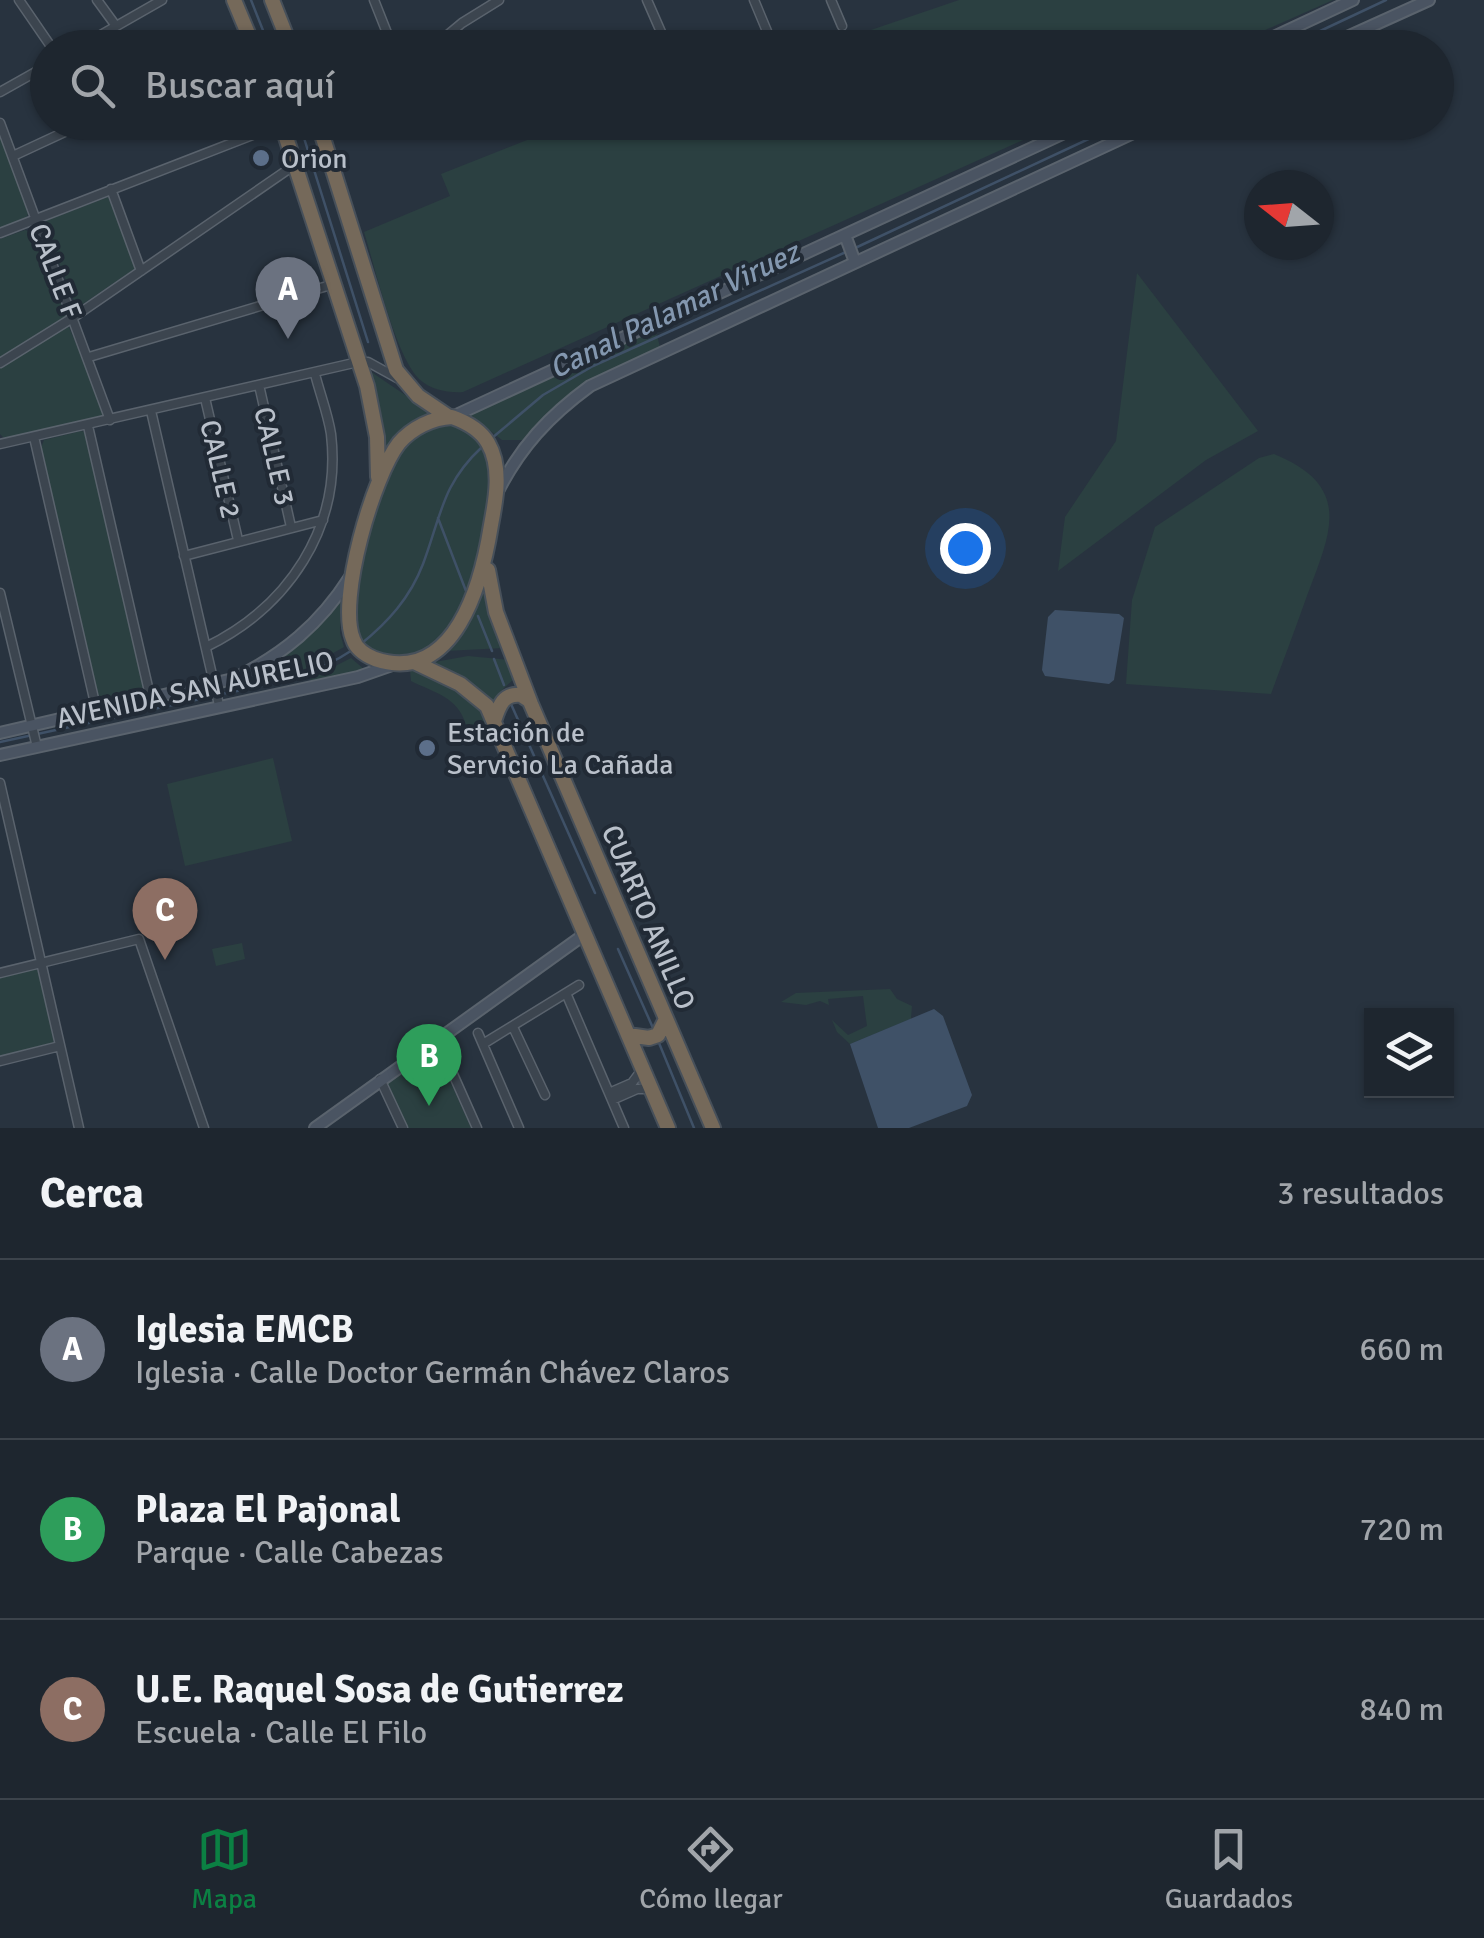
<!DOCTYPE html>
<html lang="es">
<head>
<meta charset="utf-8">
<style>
	body { margin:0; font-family:Signika,sans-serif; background:#262e37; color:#f1f3f6 }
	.controls { position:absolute; right:30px; bottom:30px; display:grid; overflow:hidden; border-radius:0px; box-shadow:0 2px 8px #0004 }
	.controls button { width:90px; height:90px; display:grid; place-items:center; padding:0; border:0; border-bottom:2px solid #3c434b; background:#1e262f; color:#f1f3f6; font:50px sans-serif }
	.compass { position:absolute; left:1244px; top:170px; width:90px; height:90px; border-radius:50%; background:#1e262f; box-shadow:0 2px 8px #0004; rotate:287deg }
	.you { position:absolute; left:965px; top:548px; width:35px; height:35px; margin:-25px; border:8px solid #fff; border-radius:50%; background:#1a73e8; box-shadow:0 0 0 15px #1a73e833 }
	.badge { display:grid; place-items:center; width:65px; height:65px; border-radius:50%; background:#0b8043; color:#fff; font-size:32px; font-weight:700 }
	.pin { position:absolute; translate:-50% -82px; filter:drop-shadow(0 2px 5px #0008) }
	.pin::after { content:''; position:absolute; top:52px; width:35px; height:30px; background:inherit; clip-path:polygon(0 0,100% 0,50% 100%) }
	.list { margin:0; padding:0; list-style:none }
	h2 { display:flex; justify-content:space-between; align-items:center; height:130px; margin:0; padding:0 40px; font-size:42px }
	h2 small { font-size:32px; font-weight:400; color:#a1a5aa }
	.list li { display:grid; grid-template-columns:65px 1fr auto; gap:30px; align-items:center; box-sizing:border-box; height:180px; padding:0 40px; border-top:2px solid #3c434b }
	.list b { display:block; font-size:38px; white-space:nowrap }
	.list p { margin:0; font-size:32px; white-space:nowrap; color:#a1a5aa }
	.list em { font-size:32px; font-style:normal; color:#a1a5aa }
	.icon { flex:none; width:55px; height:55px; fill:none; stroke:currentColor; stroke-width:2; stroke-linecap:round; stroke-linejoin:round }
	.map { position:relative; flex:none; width:1484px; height:1128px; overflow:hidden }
	.search { position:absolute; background:#1e262f; box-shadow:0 2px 8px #0004; left:30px; right:30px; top:30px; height:110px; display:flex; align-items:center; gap:25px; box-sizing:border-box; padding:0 35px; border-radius:55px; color:#a1a5aa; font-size:38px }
	.sheet { height:670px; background:#1e262f }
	nav { display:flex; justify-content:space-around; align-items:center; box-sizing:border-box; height:140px; border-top:2px solid #3c434b; background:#1e262f; font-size:28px; color:#a1a5aa }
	nav a { display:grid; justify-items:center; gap:5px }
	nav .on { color:#0b8043 }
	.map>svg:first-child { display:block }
	.green { fill:#2b4041 }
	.water { fill:#3f5167 }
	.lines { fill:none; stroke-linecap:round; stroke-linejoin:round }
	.stream { stroke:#3f5167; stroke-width:2.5 }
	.street-casing { stroke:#5a636d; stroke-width:11 }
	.secondary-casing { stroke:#5a636d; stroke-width:14 }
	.highway-casing { stroke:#47505a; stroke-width:18 }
	.street { stroke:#3c454f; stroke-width:8 }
	.secondary { stroke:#4a5462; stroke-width:10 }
	.highway { stroke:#75695a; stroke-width:14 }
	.service-dot { fill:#5c6f8a; stroke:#212a35; stroke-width:4 }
	.labels { text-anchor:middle; stroke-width:8; stroke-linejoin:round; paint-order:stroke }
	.poi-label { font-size:28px; fill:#b9c0ca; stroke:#212a35; text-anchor:start }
	.street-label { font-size:28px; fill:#b9c0ca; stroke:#212a35 }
	.water-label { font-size:30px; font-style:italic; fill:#8397af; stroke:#212a35 }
</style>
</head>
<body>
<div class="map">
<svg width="1484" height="1128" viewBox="0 0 1484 1128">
	<rect width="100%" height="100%" fill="#28333f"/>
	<path class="green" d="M959,0H1333L1227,47H821Z
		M573,122L612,123H1061L463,392C448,393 431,390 419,379C395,355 375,267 364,232L450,196L441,174Z
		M0,136L29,212L25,220L0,229Z
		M108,197L136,268L77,308L43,222Z
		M25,230L31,232L66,315L64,320L0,357V239Z
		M1137,273L1258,431L1206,460L1058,571L1065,517L1116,441Z
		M68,325L106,412L104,418L4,438L0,434V367Z
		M655,328L660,347C605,374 564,393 524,440H502L469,414Z
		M364,367L433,414C408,424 396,435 383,458Z
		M446,425C467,427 485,439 490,461C500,506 470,631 426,652C408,661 383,654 365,649C362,645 358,641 357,636C345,599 378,481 400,450C409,436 430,427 446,425Z
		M81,431L85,432L144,687L141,695L104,703L97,699L41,448L44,440Z
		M1274,454C1352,486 1332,530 1308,593C1296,627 1283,661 1271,694L1126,684L1132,600L1155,527L1259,458Z
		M486,587L503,648L446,651L473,614Z
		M341,602L340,633L344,647L303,670L243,682L311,634Z
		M468,656L510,660L516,677L501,691L493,706L429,663Z
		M351,658L365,670L311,681L310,679Z
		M410,670C426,671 473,695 483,709C487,715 489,724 491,732L488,737H468L464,730L466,725C458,697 435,693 411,681Z
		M273,758L292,841L185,866L167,784Z
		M242,943L245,959L216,966L212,949Z
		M34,969L40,971L54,1043L0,1059V978Z
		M890,989L897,999L912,1006L911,1019L850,1044L837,1032L832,1020L848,1035L867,1026L863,996L828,999L829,1005L820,1001L806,1005L781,1002L796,993Z
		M433,1049L436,1050L471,1128H407L385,1081Z"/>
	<path class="water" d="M1055,610L1119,614L1124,618L1114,680L1109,684L1045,676L1042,670L1048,617Z
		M934,1009L943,1016L972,1095L967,1106L909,1128H878L850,1044Z"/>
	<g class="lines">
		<path class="stream" d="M251,0L270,48
			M1284,48L1386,0
			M299,122L368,342
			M853,249L1125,122
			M492,438L543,395L593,366L846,252
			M438,518L466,591
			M478,616L492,651
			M361,644C388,622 410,598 423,564C441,516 442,484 482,447
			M494,659L504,685
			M221,694C269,685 314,676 354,649
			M511,704L595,893
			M0,742L214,696
			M618,949L653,1028
			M659,1043L694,1128"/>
		<g class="street-casing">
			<path id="street" d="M19,0L52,48
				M97,0L116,26
				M374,0L393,48
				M647,0L668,48
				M754,0L774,48
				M831,0L842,26
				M78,48L162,0
				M432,48L462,23L499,0
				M0,92L48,65
				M0,123L110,420
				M323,136L340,122
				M13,156L86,122
				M111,189L141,271
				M0,233L281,124
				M89,357L334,284
				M0,363L74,317L296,164
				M259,385L291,527
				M205,398L238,540
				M151,411L219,705
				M88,426L151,700
				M34,437L97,712
				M0,444L358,362H368L397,378
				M184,556L323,520
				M0,593L37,747
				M206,647C288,607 342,528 331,434C328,414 320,394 315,374
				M0,783L79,1128
				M0,973L139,939L204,1128
				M566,993L624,1128
				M513,1027L545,1095
				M478,1033L519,1128
				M437,1038L477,1128
				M483,1044L579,985
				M0,1061L60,1046
				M380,1079L403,1128
				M609,1093L632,1083L641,1071
				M612,1100L637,1089H650"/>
		</g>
		<g class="secondary-casing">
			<path id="secondary" d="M1250,48L1353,0
				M1323,48L1429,0
				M845,235L855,262
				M452,417L1088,122
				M497,493C520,447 549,416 590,386L1157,122
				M0,733L233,679C283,655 320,624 350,577
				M0,755L358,677L398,663
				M315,1128L585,934"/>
		</g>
		<g class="highway-casing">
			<path id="highway" d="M234,0L254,48
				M272,0L291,48
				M281,122L367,386L377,437L378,477
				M318,122L396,370L418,396L449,417
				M452,417C466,422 480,429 488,443C502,467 496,499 491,525C482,582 455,686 375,659C365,655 356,649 353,639C337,600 373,476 399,443C412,428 432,418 452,417Z
				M488,570L496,612L531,704L713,1128
				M414,662L460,684L487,706L668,1128
				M494,721C499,706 503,693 521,695L530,701
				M628,1035L649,1038L658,1035L665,1021"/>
		</g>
		<use href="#street" class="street"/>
		<use href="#secondary" class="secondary"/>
		<use href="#highway" class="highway"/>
	</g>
	<g class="service-dot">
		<circle cx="261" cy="158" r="10"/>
		<circle cx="427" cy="748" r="10"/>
	</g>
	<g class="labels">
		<g class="poi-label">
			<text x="281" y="168">Orion</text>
			<text x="447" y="742">Estación de<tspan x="447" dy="32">Servicio La Cañada</tspan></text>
		</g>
		<g class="street-label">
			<text transform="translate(56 271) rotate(69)" y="10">CALLE F</text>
			<text transform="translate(275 456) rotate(77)" y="10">CALLE 3</text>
			<text transform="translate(221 469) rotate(77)" y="10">CALLE 2</text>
			<text transform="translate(195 689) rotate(-12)" y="10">AVENIDA SAN AURELIO</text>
			<text transform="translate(649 917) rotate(67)" y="10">CUARTO ANILLO</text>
		</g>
		<g class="water-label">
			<text transform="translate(674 310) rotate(-26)" y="10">Canal Palamar Viruez</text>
		</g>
	</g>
</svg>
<div class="controls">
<button><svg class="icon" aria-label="layers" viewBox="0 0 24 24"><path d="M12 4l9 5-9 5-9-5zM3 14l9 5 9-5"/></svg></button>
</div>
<svg class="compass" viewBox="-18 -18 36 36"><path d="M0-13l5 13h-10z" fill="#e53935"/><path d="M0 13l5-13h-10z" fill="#a1a5aa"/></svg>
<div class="you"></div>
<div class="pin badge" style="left:288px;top:339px;background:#6b7280">A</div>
<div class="pin badge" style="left:429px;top:1106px;background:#2e9e5b">B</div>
<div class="pin badge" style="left:165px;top:960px;background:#8d6e63">C</div>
<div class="search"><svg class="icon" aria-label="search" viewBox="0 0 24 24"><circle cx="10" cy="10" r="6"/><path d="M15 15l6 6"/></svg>Buscar aquí</div>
</div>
<section class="sheet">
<h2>Cerca<small>3 resultados</small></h2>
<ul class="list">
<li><span class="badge" style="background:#6b7280">A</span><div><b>Iglesia EMCB</b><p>Iglesia · Calle Doctor Germán Chávez Claros</p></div><em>660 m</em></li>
<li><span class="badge" style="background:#2e9e5b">B</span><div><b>Plaza El Pajonal</b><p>Parque · Calle Cabezas</p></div><em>720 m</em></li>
<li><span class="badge" style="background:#8d6e63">C</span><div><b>U.E. Raquel Sosa de Gutierrez</b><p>Escuela · Calle El Filo</p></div><em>840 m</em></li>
</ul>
</section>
<nav>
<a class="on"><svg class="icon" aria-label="map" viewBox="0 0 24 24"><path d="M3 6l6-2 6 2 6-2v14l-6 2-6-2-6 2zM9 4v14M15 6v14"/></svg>Mapa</a>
<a><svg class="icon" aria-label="directions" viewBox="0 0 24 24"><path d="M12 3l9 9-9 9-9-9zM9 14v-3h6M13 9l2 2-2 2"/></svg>Cómo llegar</a>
<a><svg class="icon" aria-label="saved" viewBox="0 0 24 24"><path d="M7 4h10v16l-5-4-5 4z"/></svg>Guardados</a>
</nav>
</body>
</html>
